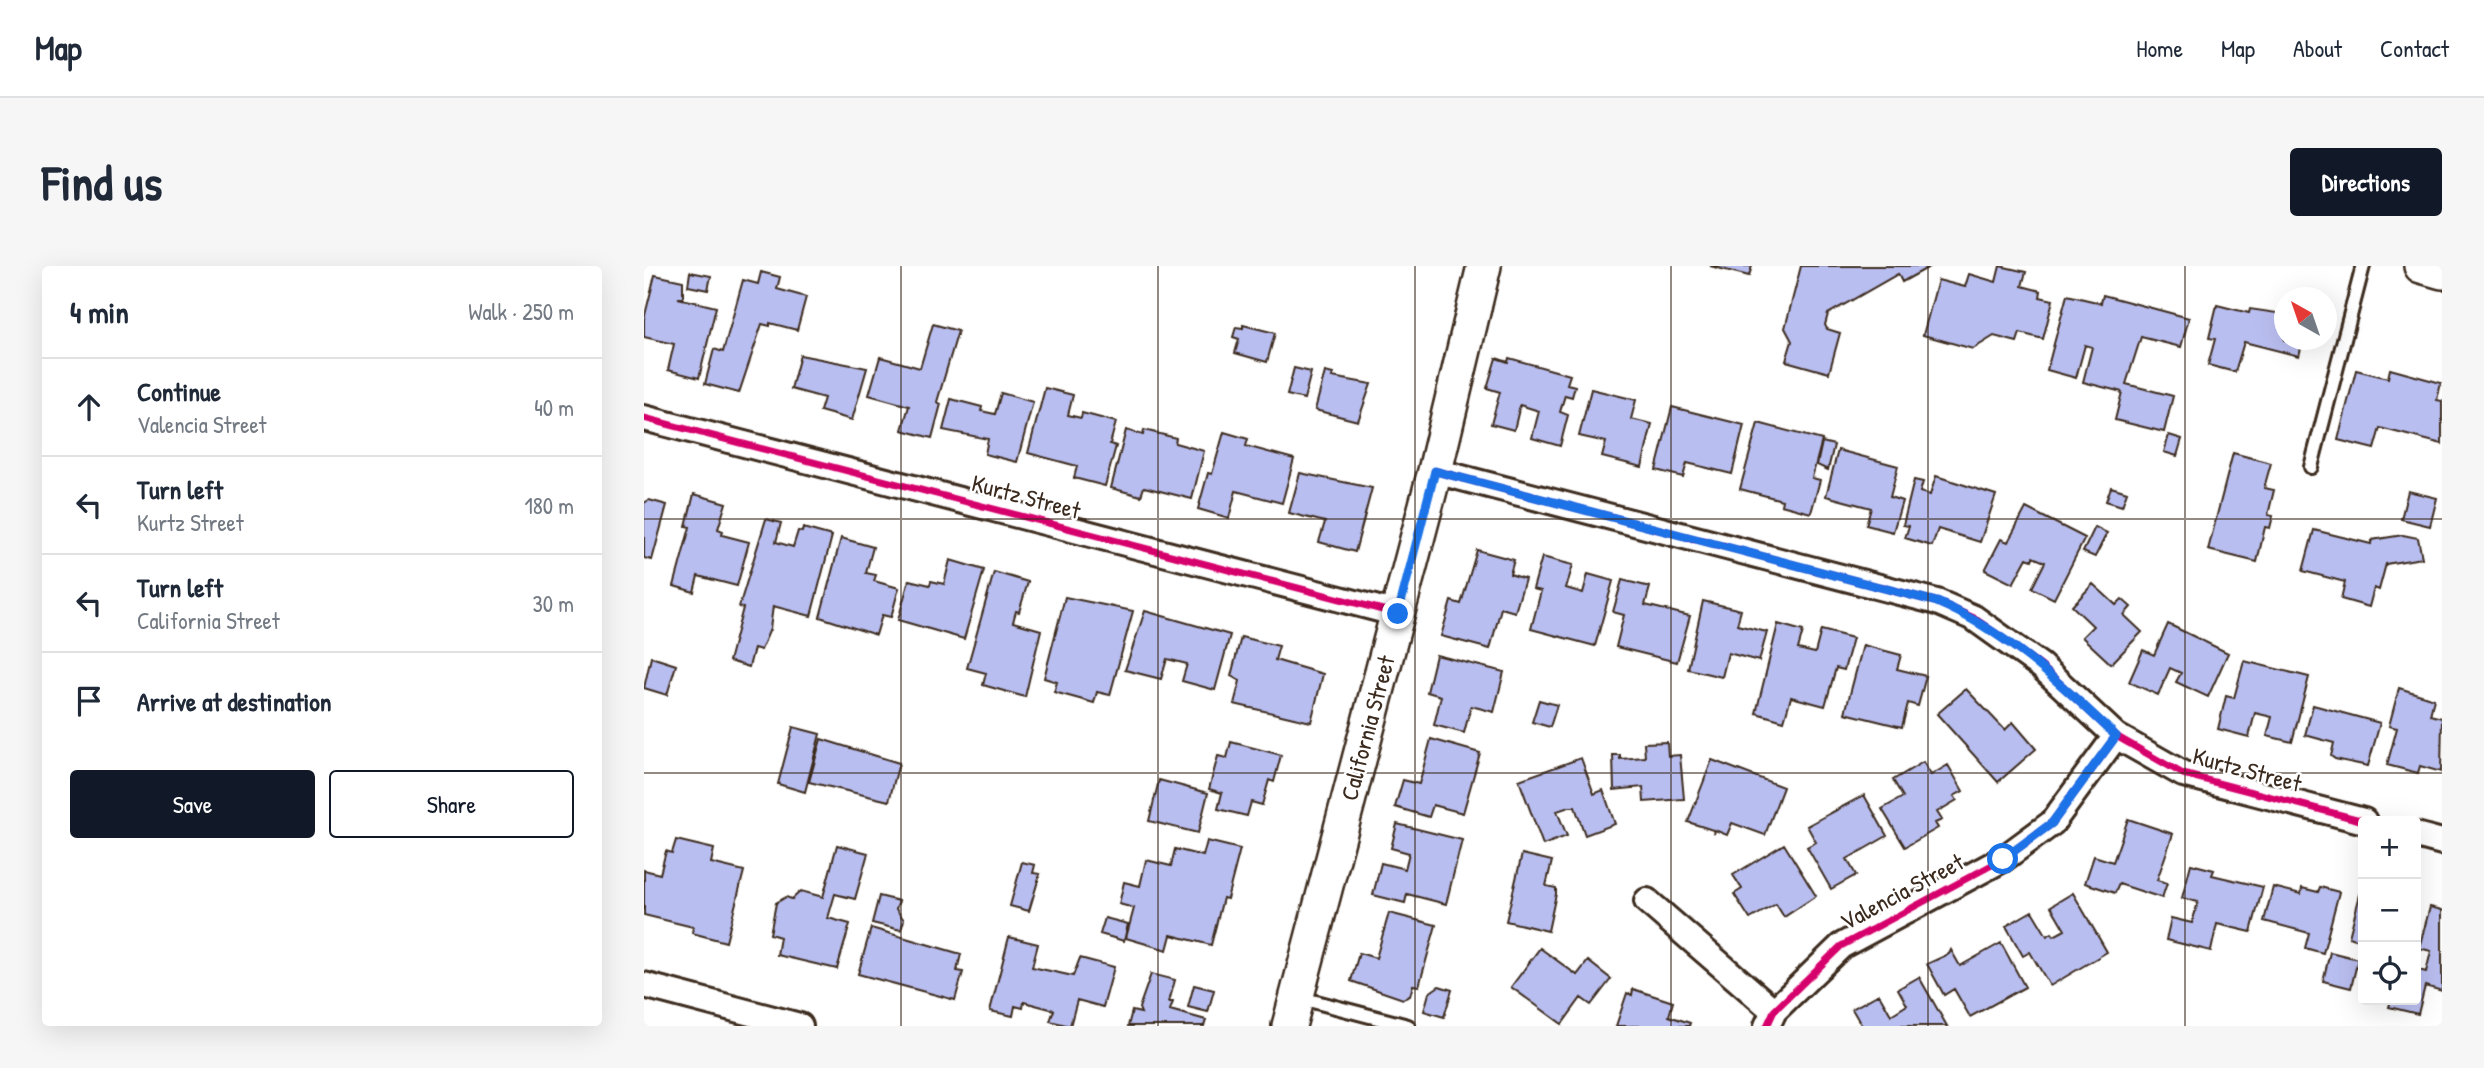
<!DOCTYPE html>
<html lang="en">
<head>
<meta charset="utf-8">
<style>
	body { margin:0; font-family:"Patrick Hand",sans-serif; background:#f6f6f7; color:#1f2937 }
	.controls { position:absolute; right:21px; bottom:21px; display:grid; overflow:hidden; border-radius:7px; box-shadow:0 7px 28px #0002 }
	.controls button { width:63px; height:63px; display:grid; place-items:center; padding:0; border:0; border-bottom:2px solid #e0e1e3; background:#fff; color:#1f2937; font:35px sans-serif }
	.compass { position:absolute; left:1630px; top:21px; width:63px; height:63px; border-radius:50%; background:#fff; box-shadow:0 7px 28px #0002; rotate:320deg }
	.stop { position:absolute; width:21px; height:21px; margin:-16px; border:5px solid #1a73e8; border-radius:50%; background:#fff }
	.stop.end { background:#1a73e8; border-color:#fff; box-shadow:0 2px 7px #0008 }
	.list { margin:0; padding:0; list-style:none }
	h2 { display:flex; justify-content:space-between; align-items:center; height:91px; margin:0; padding:0 28px; font-size:30px }
	h2 small { font-size:23px; font-weight:400; color:#747a83 }
	.list li { display:grid; grid-template-columns:46px 1fr auto; gap:21px; align-items:center; box-sizing:border-box; height:98px; padding:0 28px; border-top:2px solid #e0e1e3 }
	.list b { display:block; font-size:26px; white-space:nowrap }
	.list p { margin:0; font-size:23px; white-space:nowrap; color:#747a83 }
	.list em { font-size:23px; font-style:normal; color:#747a83 }
	.actions { display:flex; gap:14px; padding:21px 28px }
	.actions a { flex:1; padding:16px 0; border:2px solid #111827; border-radius:7px; text-align:center; font-size:24px; color:#111827 }
	.actions .main { background:#111827; color:#fff }
	.icon { flex:none; width:38px; height:38px; fill:none; stroke:currentColor; stroke-width:2; stroke-linecap:round; stroke-linejoin:round }
	.map { position:relative; flex:none; width:1798px; height:760px; overflow:hidden; border-radius:7px }
	header { display:flex; align-items:center; gap:42px; box-sizing:border-box; height:98px; padding:0 35px; background:#fff; border-bottom:2px solid #e0e1e3 }
	header strong { font-size:33px }
	nav { display:flex; gap:38px; margin-inline-start:auto; font-size:24px }
	.intro { display:flex; align-items:center; justify-content:space-between; box-sizing:border-box; height:168px; padding:0 42px }
	h1 { margin:0; font-size:49px }
	.button { padding:18px 32px; border-radius:7px; background:#111827; color:#fff; font-size:24px; font-weight:700 }
	main { display:flex; gap:42px; padding:0 42px }
	aside { flex:1; background:#fff; border-radius:7px; box-shadow:0 7px 28px #0002 }
	.map>svg:first-child { display:block }
	.building { fill:#b9bef0; stroke:#3b2a1e; stroke-width:2 }
	.lines { fill:none; stroke-linecap:round; stroke-linejoin:round }
	.service-casing { stroke:#3b2a1e; stroke-width:18 }
	.minor-casing { stroke:#3b2a1e; stroke-width:30 }
	.secondary-casing { stroke:#3b2a1e; stroke-width:38 }
	.service { stroke:#fff; stroke-width:12 }
	.minor { stroke:#fff; stroke-width:24 }
	.secondary { stroke:#fff; stroke-width:33 }
	.cycleway-casing { stroke:#fff; stroke-width:11 }
	.cycleway { stroke:#d6006c; stroke-width:7 }
	.route { stroke:#1a73e8; stroke-width:9 }
	.grid { fill:none; stroke:#3b2a1e; stroke-width:2; stroke-opacity:0.55 }
	.labels { text-anchor:middle; stroke-width:5; stroke-linejoin:round; paint-order:stroke }
	.street-label { font-size:24px; fill:#3b2a1e; stroke:#fff }
</style>
</head>
<body>
<header>
<strong>Map</strong>
<nav><a>Home</a><a>Map</a><a>About</a><a>Contact</a></nav>
</header>
<div class="intro"><h1>Find us</h1><a class="button">Directions</a></div>
<main>
<aside>
<h2>4 min<small>Walk · 250 m</small></h2>
<ul class="list">
<li><svg class="icon" aria-label="ahead" viewBox="0 0 24 24"><path d="M12 20V5M6 11l6-6 6 6"/></svg><div><b>Continue</b><p>Valencia Street</p></div><em>40 m</em></li>
<li><svg class="icon" aria-label="left" viewBox="0 0 24 24"><path d="M17 20v-9H6M10 6l-5 5 5 5"/></svg><div><b>Turn left</b><p>Kurtz Street</p></div><em>180 m</em></li>
<li><svg class="icon" aria-label="left" viewBox="0 0 24 24"><path d="M17 20v-9H6M10 6l-5 5 5 5"/></svg><div><b>Turn left</b><p>California Street</p></div><em>30 m</em></li>
<li><svg class="icon" aria-label="arrive" viewBox="0 0 24 24"><path d="M6 21V4h12l-3 4 3 4H6"/></svg><div><b>Arrive at destination</b></div></li>
</ul>
<div class="actions"><a class="main">Save</a><a>Share</a></div>
</aside>
<div class="map">
<svg width="1798" height="760" viewBox="0 0 1798 760">
	<rect width="100%" height="100%" fill="#fff"/>
	<filter id="ink" filterUnits="userSpaceOnUse"><feTurbulence type="fractalNoise" baseFrequency=".0143" numOctaves="2"/><feDisplacementMap in="SourceGraphic" scale="14" xChannelSelector="R" yChannelSelector="G"/><feConvolveMatrix kernelMatrix="1 2 1 2 8 2 1 2 1" color-interpolation-filters="sRGB"/></filter>
	<g filter="url(#ink)">
		<path class="building" d="M1066,0H1108L1105,10Z
			M1157,0H1287L1258,16L1254,8L1184,48L1181,59L1183,63L1196,67L1185,107L1142,95L1148,75L1141,62Z
			M1356,0L1382,6L1378,20L1397,25L1396,31L1409,34L1399,73L1376,67L1373,76L1350,70L1329,83L1279,69L1294,14L1321,21L1325,8L1352,16Z
			M46,6L67,10L64,24L44,20Z
			M117,6L136,11L133,23L162,31L153,64L126,57V60L118,58L95,127L61,118L70,83L79,86L99,14L114,18Z
			M11,9L39,15V32H34L72,41L55,112L24,104L30,78L0,71V53Z
			M1423,29L1457,37L1459,29L1545,52L1537,81L1497,71L1482,118L1529,130L1520,166L1471,154L1478,126L1439,116L1448,81L1441,79L1432,112L1403,104Z
			M1573,39L1605,47L1606,43L1640,48V74H1659L1655,90L1600,76L1591,106L1564,99L1571,73L1565,72Z
			M289,58L314,65L293,136L297,138L288,172L258,164L265,140L225,129L236,91L276,102Z
			M599,59L631,67L623,96L591,87L595,73L589,71L592,61L599,62Z
			M156,89L223,102L208,154L176,145L180,132L147,123Z
			M852,92L864,96L865,92L926,109L923,118L931,120L928,131L921,129L916,146L924,149L916,180L888,172L895,145L876,139L870,164L847,158L856,126L843,122Z
			M650,102L667,106L660,133L643,129Z
			M1746,103L1797,117L1793,134L1798,135V178L1736,162L1730,183L1694,174L1712,104L1744,112Z
			M681,106L689,108L688,111L727,118L714,155L671,144Z
			M401,122L429,129L424,149L437,152L438,147L472,156L466,178L472,180L461,220L430,212L433,200L384,187Z
			M947,123L992,134L987,153L1008,158L998,201L958,191L962,176L935,170Z
			M357,127L389,136L373,196L341,188L344,173L299,164L307,133L338,141L337,145L351,148Z
			M1028,141L1100,159L1088,208L1043,197L1039,211L1012,204Z
			M1114,157L1178,174L1168,212L1176,214L1167,247L1137,239L1138,234L1096,223Z
			M482,164L499,169L500,164L532,172L531,177L560,185L548,233L500,221L497,230L467,222Z
			M580,166L604,173L602,180L650,193L638,237L592,225L585,252L554,243L564,207L568,208Z
			M1525,169L1538,173L1533,190L1520,186Z
			M1178,176L1190,179L1184,204L1173,199Z
			M1194,184L1254,200L1246,231L1258,235L1249,266L1222,259L1227,242L1182,230Z
			M1589,187L1627,197L1620,222L1630,224L1624,249L1629,250L1626,262L1621,261L1613,296L1564,284Z
			M656,207L728,222L711,286L675,276L681,256L645,247Z
			M1292,210L1352,229L1336,276L1294,263L1288,280L1261,272L1265,260L1259,259L1270,214L1279,216L1276,226L1286,229Z
			M1467,221L1483,226L1478,240L1462,235Z
			M1764,225L1793,232L1786,260L1757,253Z
			M50,228L82,237L74,263L79,265L78,269L105,276L93,320L54,310L50,326L30,320L46,261L42,260Z
			M5,234L23,239L8,294L0,292V237Z
			M1382,242L1441,272L1410,333L1388,322L1401,296L1389,291L1388,294L1383,292L1369,318L1341,304L1357,273L1364,276Z
			M122,253L137,257L132,276L149,281L154,265L158,266L159,262L188,270L167,350L129,340L126,363L117,384L110,382L105,401L85,395L99,342L95,341Z
			M1451,261L1463,267L1451,291L1439,286Z
			M1670,264L1727,278L1728,274L1759,269L1774,272L1778,292L1742,298L1735,324L1730,322L1725,341L1697,333L1701,316L1659,305Z
			M197,272L229,281L222,307L232,309L230,315L255,322L247,351L238,349L232,369L176,351Z
			M833,284L870,294L866,308L881,313L871,346L857,342L846,383L797,370L807,335L817,338Z
			M898,291L929,299L922,322L939,327L944,308L969,315L951,380L887,363L897,325L889,323Z
			M306,294L340,304L320,373L254,354L265,314L286,319L287,315L300,318Z
			M350,306L384,316L375,346L372,345L369,356L397,364L381,431L339,419L342,407L323,402Z
			M978,314L1006,321L1001,339L1046,350L1033,396L972,381L980,349L969,346Z
			M1449,318L1472,339L1478,333L1487,341L1480,349L1498,366L1467,398L1438,371L1449,360L1428,340Z
			M421,331L489,345L466,429L453,426L450,437L410,426L413,416L400,412Z
			M1059,335L1097,344L1093,359L1123,366L1115,395L1084,387L1078,411L1044,403Z
			M501,345L586,369L571,424L538,415L543,398L523,393L517,413L481,404Z
			M1134,358L1159,365L1154,383L1171,387L1177,364L1209,372L1200,404L1192,402L1181,440L1147,431L1140,455L1112,447Z
			M1524,358L1584,387L1564,431L1532,416L1537,407L1526,402L1514,429L1485,416L1499,384L1510,389Z
			M597,371L635,380L631,394L679,408L667,456L590,438L596,415L587,410Z
			M1219,379L1257,389L1253,403L1282,410L1274,440L1264,437L1258,461L1201,447Z
			M792,389L860,406L850,446L827,440L820,467L790,459L797,430L783,426Z
			M7,391L32,399L23,429L0,422Z
			M1600,395L1665,411L1648,476L1623,470L1628,451L1611,447L1605,471L1574,463L1582,430L1590,432Z
			M1755,422L1790,433L1786,449L1798,452L1797,506L1776,500L1774,507L1743,499L1753,462L1745,460Z
			M1322,423L1361,464L1369,456L1392,483L1354,516L1293,448Z
			M895,434L913,439L906,461L888,456Z
			M1669,439L1736,457L1724,500L1691,493L1687,490L1690,477L1661,469Z
			M149,461L176,468L161,526L134,518Z
			M177,473L255,497L245,535L165,516Z
			M787,473L836,487L819,547L789,539L785,551L751,541L759,514L775,518Z
			M587,476L637,489L630,516L625,514L618,539L607,536L603,550L574,543L578,527L565,523L574,490L583,492Z
			M1023,476L1024,490L1036,489L1040,533L1000,536L999,521L970,524L969,489H976V493L1001,491L1000,477Z
			M937,492L950,528L959,524L971,558L941,569L931,541H925L913,545L923,570L899,579L875,514Z
			M1068,494L1139,521L1121,569L1088,557L1083,569L1071,564L1070,568L1069,564L1044,556Z
			M1279,496L1287,509L1304,499L1319,525L1310,530L1313,534L1293,546L1298,554L1291,557L1294,562L1261,581L1238,543L1259,531L1249,514Z
			M515,514L564,527L554,567L505,555Z
			M1220,529L1243,570L1203,593L1212,609L1187,623L1163,581L1172,576L1163,560Z
			M1484,553L1529,568L1513,614L1523,617L1518,632L1475,618L1471,627L1441,617L1450,590L1469,596Z
			M753,558L818,574L802,638L763,628L761,637L729,629L737,597L761,603L765,587L747,582Z
			M32,574L70,583L67,597L100,605L82,676L48,667L49,661L0,649V604L16,608L22,585L28,587Z
			M563,575L596,583L583,633L579,632L567,679L527,669L523,684L482,672L490,642L475,638L480,616L496,620L502,594L527,600L531,583L559,590Z
			M1140,578L1172,630L1140,651L1132,638L1106,653L1090,628L1098,623L1089,609Z
			M193,579L224,587L211,633L191,628L184,652L206,658L193,703L133,689L136,671L126,668L132,637L142,631L148,633L157,625L179,631Z
			M878,588L908,595L902,620L912,622V628L904,665L862,655Z
			M378,596L391,599L389,607L396,608L385,645L366,640Z
			M1547,598L1570,604L1568,609L1619,621L1607,666L1573,658L1567,685L1522,674L1527,652L1548,657L1554,636L1538,632Z
			M1719,617V672L1718,675L1705,671Z
			M1629,621L1657,628L1658,622L1674,626L1676,621L1695,626L1679,687L1661,682L1665,667L1620,655Z
			M1429,627L1463,686L1406,720L1386,686L1379,690L1362,660L1388,645L1403,670L1408,667L1410,670L1421,664L1407,640Z
			M235,630L255,635L252,643L260,654L257,664L228,657Z
			M1786,641L1798,644V725L1781,720L1774,748L1745,741L1747,734H1772V703L1782,706L1787,685L1775,682Z
			M745,647L792,659L775,720L769,719L766,730L759,733L707,715L715,687L732,692Z
			M461,652L484,658L480,675L456,668Z
			M227,662L317,688L313,705L319,706L311,734L214,708Z
			M365,671L394,678L388,701L429,710L436,692L470,701L459,741L433,734L426,760L406,755L410,744L380,736L379,742L371,740L369,750L346,745Z
			M1357,677L1381,721L1326,751L1310,723L1300,729L1283,698L1305,688L1307,684L1316,700Z
			M896,682L933,709L944,695L967,713L947,739L937,732L918,758L867,721Z
			M1686,686L1714,693L1707,722L1679,715Z
			M507,708L531,714L525,736H529L526,744L562,754L560,760H484L488,745L497,747L495,742Z
			M1275,711L1303,760H1218L1208,743L1235,728L1247,749L1263,739L1254,723Z
			M550,719L570,724L564,746L544,741Z
			M795,720L808,724L800,751L780,745L785,727Z
			M989,723L1029,736L1025,750L1046,757L1045,760H972L983,727L988,729Z"/>
		<g class="lines">
			<g class="service-casing">
				<path id="service" d="M1667,201L1719,0
					M653,731L764,760"/>
			</g>
			<g class="minor-casing">
				<path id="minor" d="M0,152L754,348
					M791,205L1293,336L1330,352L1397,400L1472,470L1539,508L1720,555
					M1772,569L1798,576
					M1003,635L1130,745
					M0,719L156,760
					M1123,760L1130,745L1197,680L1359,593L1408,557L1472,470"/>
			</g>
			<g class="secondary-casing">
				<path id="secondary" d="M1777,0L1798,6
					M645,760L791,205L840,0"/>
			</g>
			<use href="#service" class="service"/>
			<use href="#minor" class="minor"/>
			<use href="#secondary" class="secondary"/>
			<g class="cycleway-casing">
				<path id="cycleway" d="M0,152L754,348
					M791,205L1293,336L1330,352L1397,400L1472,470L1539,508L1720,555
					M1123,760L1130,745L1197,680L1359,593L1408,557L1472,470"/>
			</g>
			<use href="#cycleway" class="cycleway"/>
		</g>
	</g>
	<g class="lines" filter="url(#ink)">
		<path class="route" d="M754,348L791,205L1293,336C1364,366 1417,418 1472,470L1408,557L1359,593"/>
	</g>
	<path class="grid" d="M257,0V760M514,0V760M771,0V760M1027,0V760M1284,0V760M1541,0V760M0,253H1798M0,507H1798"/>
	<g class="labels">
		<g class="street-label">
			<text transform="translate(382 231) rotate(15)" y="8">Kurtz Street</text>
			<text transform="translate(724 462) rotate(-75)" y="8">California Street</text>
			<text transform="translate(1603 504) rotate(15)" y="8">Kurtz Street</text>
			<text transform="translate(1258 626) rotate(-28)" y="8">Valencia Street</text>
		</g>
	</g>
</svg>
<div class="controls">
<button>+</button>
<button>−</button>
<button><svg class="icon" aria-label="locate" viewBox="0 0 24 24"><circle cx="12" cy="12" r="6"/><path d="M12 2v4M12 18v4M2 12h4M18 12h4"/></svg></button>
</div>
<svg class="compass" viewBox="-18 -18 36 36"><path d="M0-13l5 13h-10z" fill="#e53935"/><path d="M0 13l5-13h-10z" fill="#747a83"/></svg>
<div class="stop" style="left:1359px;top:593px"></div>
<div class="stop end" style="left:754px;top:348px"></div>
</div>
</main>
</body>
</html>
